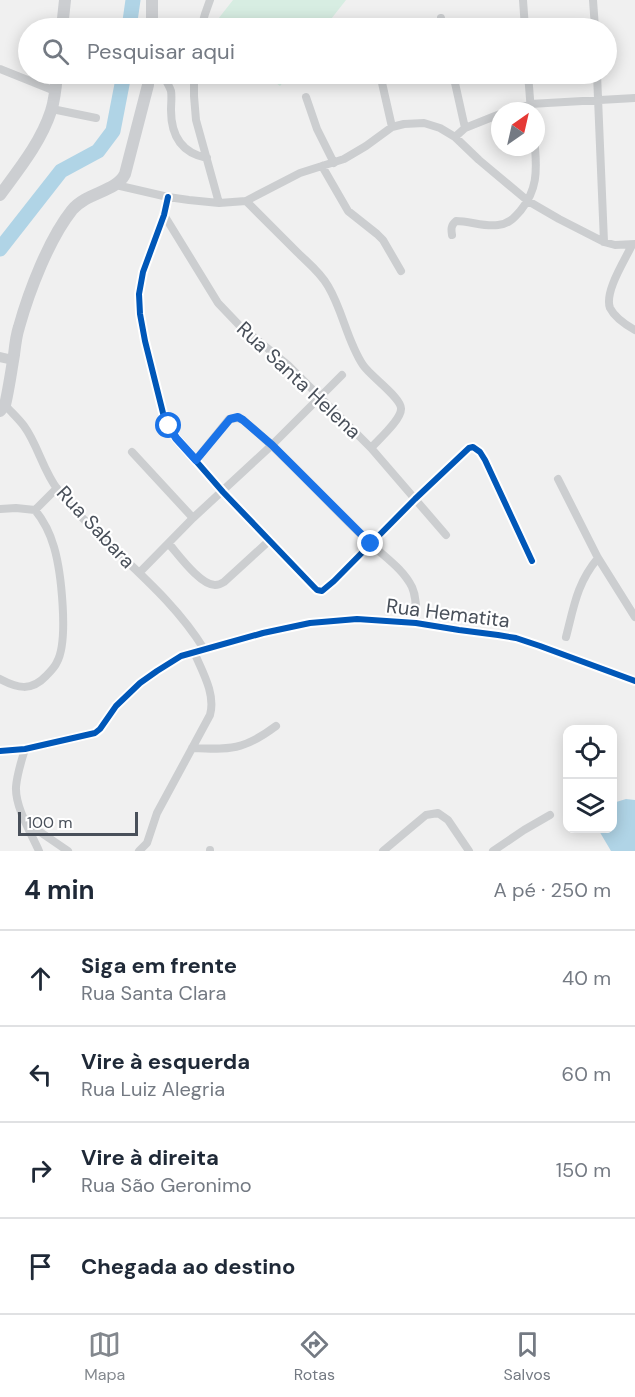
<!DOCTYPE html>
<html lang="pt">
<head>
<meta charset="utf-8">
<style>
	body { margin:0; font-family:"DM Sans",sans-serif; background:#f6f6f7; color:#1f2937 }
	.controls { position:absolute; right:18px; bottom:18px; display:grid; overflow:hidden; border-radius:12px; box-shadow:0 3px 15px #0003 }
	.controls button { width:54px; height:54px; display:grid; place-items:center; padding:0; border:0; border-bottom:2px solid #e0e1e3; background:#fff; color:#1f2937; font:30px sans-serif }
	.compass { position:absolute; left:491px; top:102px; width:54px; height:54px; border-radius:50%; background:#fff; box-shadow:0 3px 15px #0003; rotate:34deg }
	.scale { position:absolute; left:18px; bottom:15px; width:120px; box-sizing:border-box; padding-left:6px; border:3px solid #49505a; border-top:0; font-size:16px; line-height:21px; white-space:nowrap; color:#49505a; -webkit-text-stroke:4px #fff; paint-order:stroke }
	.stop { position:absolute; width:18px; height:18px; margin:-14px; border:4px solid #1a73e8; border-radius:50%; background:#fff }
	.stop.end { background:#1a73e8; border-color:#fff; box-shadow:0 2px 6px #0008 }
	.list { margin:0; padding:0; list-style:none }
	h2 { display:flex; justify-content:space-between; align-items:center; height:78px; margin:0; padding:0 24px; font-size:26px }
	h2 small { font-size:20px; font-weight:400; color:#747a83 }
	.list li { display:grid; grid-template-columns:39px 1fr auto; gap:18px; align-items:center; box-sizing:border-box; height:96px; padding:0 24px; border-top:2px solid #e0e1e3 }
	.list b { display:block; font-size:22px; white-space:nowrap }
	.list p { margin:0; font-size:20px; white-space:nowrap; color:#747a83 }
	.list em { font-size:20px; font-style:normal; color:#747a83 }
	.icon { flex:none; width:33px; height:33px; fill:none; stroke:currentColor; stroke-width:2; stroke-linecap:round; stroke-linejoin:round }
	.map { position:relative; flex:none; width:635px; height:851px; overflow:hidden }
	.search { position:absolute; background:#fff; box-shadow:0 3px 15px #0003; left:18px; right:18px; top:18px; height:66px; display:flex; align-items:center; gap:15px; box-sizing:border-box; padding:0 21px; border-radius:33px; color:#747a83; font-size:22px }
	.sheet { height:462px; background:#fff }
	nav { display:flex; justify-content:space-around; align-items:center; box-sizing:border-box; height:84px; border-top:2px solid #e0e1e3; background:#fff; font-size:16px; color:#747a83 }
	nav a { display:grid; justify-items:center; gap:3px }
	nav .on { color:#83888e }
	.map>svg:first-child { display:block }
	.green { fill:#d7ede2 }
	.water { fill:#b0d4e6 }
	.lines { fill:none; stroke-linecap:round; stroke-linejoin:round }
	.river { stroke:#b0d4e6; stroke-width:15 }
	.minor { stroke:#ccced0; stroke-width:8 }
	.tertiary { stroke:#ccced0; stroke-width:10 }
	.secondary { stroke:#ccced1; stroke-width:12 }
	.cycleway-casing { stroke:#fff; stroke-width:10 }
	.cycleway { stroke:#0057b8; stroke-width:6 }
	.route { stroke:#1a73e8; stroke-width:8 }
	.labels { text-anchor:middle; stroke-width:4.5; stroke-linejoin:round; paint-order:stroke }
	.street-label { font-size:20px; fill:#49505a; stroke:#fff }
</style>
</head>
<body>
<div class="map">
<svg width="635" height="851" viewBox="0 0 635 851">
	<rect width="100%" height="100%" fill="#f0f0f0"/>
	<path class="green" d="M233,0H346L324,28H211Z
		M264,74H290L280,86Z"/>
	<path class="water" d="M626,799L635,800V851H611L598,829L612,828L613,803Z"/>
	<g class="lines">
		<path class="river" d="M129,28L133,0
			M0,249L61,171L98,151L113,131L124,74"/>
		<path class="minor" d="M523,0L525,28
			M593,0L595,28
			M441,18L443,28
			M369,25L370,28
			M201,28L205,14L210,0
			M0,69L55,91
			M162,74C165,79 169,85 171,91C172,96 171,104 171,110C171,135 181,153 207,158
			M194,74V96L196,120L219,203
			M380,74L392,127
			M453,74L465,128
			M528,74L531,111
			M597,74L604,242
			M306,97L317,129L334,163
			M52,109L96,118
			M509,111L530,104L635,98
			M455,137L465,128L500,114
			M322,166L348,211L377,234L383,240L401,271
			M116,185L168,197L189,200L219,203L246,201L300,173L344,159L366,146L392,127L404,124L424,123L440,128L455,137L479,160L528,201L559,219L604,242L615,245L635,244
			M168,197L164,215L143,272L139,294L140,314L145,341L164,417L176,438L223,492L314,587L317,590L322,591L334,581L415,499L469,448L473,447L480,452L485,460L532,561
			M246,201C263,218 280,235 297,252C308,263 320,272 328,286C343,311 347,341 363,365C370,376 402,398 401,409C401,420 379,439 371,448
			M164,215L218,303L239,325L288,365L371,448L446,535
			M452,235C451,229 451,225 456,221C470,221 484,227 498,225C509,224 514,218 521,210C537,190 537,172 535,147
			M632,245C625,260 604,292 610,308C615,318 626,325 635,330
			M5,405C11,412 18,418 24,426C38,445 43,471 58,490C103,547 166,587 204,649
			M132,452L193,518
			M196,460L229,419L238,418L243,420C289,458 328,504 371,544C386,558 403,569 412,587C417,598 416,611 416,623
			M558,479L598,558L635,617
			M0,509L16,508L35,510C44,521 50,533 54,547C61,571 69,640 57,662C55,667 50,672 46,676C31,692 17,688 0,679
			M35,510L57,488
			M169,544C178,554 200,585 215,585C219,585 221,584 224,582L270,540
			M139,573L193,518L272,445L342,375
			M566,637C574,606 577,583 598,558
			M192,748C230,750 244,750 276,726
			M25,749C21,762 17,774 16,787C15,807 31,833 39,851
			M0,751L25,749L95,733L100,729L116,706L140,683L157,671L181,656L263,633L310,623L357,619L416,623L459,630L498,635L516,638L540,646L635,681
			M27,823L68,851
			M210,850V851
			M139,851L147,843L157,813L210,715C216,694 202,671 194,652
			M383,851L426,815L438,813L448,820L469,851
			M493,851L524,830L550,815"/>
		<path class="tertiary" d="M0,357L13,360"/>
		<path class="secondary" d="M62,28L65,0
			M152,28V0
			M0,195C19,169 41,142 51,111C55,99 56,86 57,74
			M0,411L5,405C9,388 11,372 14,355C15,346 16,336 19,327C29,291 49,239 72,210C87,192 116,192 125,174L148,85V74"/>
		<g class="cycleway-casing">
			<path id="cycleway" d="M168,197L164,215L143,272L139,294L140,314L145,341L164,417L176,438L223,492L314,587L317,590L322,591L334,581L415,499L469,448L473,447L480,452L485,460L532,561
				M0,751L25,749L95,733L100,729L116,706L140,683L157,671L181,656L263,633L310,623L357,619L416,623L459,630L498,635L516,638L540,646L635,681"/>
		</g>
		<use href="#cycleway" class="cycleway"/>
	</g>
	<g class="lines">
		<path class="route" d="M169,426L176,438L196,460L230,419L238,417L243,420L272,445L371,544"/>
	</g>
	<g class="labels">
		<g class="street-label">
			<text transform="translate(299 380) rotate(43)" y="7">Rua Santa Helena</text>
			<text transform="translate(96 527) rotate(47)" y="7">Rua Sabara</text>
			<text transform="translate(448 613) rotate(7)" y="7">Rua Hematita</text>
		</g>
	</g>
</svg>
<div class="controls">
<button><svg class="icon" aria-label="locate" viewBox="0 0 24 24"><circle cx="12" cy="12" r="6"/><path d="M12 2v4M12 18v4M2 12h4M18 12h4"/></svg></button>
<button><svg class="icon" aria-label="layers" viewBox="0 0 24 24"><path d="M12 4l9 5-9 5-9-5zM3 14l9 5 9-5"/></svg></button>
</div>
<svg class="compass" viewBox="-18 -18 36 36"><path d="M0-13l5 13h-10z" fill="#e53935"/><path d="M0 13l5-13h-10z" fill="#747a83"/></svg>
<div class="scale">100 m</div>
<div class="stop" style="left:169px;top:426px"></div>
<div class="stop end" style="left:371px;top:544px"></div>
<div class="search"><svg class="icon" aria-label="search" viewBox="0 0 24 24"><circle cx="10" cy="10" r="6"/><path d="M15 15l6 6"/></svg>Pesquisar aqui</div>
</div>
<section class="sheet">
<h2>4 min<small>A pé · 250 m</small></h2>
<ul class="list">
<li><svg class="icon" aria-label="ahead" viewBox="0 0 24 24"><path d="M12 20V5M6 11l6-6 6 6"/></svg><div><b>Siga em frente</b><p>Rua Santa Clara</p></div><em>40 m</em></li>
<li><svg class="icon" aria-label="left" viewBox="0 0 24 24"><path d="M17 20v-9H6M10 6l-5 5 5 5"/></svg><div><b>Vire à esquerda</b><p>Rua Luiz Alegria</p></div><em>60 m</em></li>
<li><svg class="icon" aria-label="right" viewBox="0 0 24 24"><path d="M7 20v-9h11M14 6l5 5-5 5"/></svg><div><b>Vire à direita</b><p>Rua São Geronimo</p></div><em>150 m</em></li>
<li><svg class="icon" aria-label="arrive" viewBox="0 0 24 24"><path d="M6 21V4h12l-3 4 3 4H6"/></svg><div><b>Chegada ao destino</b></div></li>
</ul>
</section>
<nav>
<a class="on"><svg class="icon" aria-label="map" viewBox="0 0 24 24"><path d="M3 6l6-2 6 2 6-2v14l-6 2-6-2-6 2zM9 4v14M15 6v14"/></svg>Mapa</a>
<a><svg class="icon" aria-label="directions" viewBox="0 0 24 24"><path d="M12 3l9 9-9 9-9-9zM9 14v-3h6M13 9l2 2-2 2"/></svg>Rotas</a>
<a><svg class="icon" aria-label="saved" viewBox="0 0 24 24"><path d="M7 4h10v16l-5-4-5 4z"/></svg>Salvos</a>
</nav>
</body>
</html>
